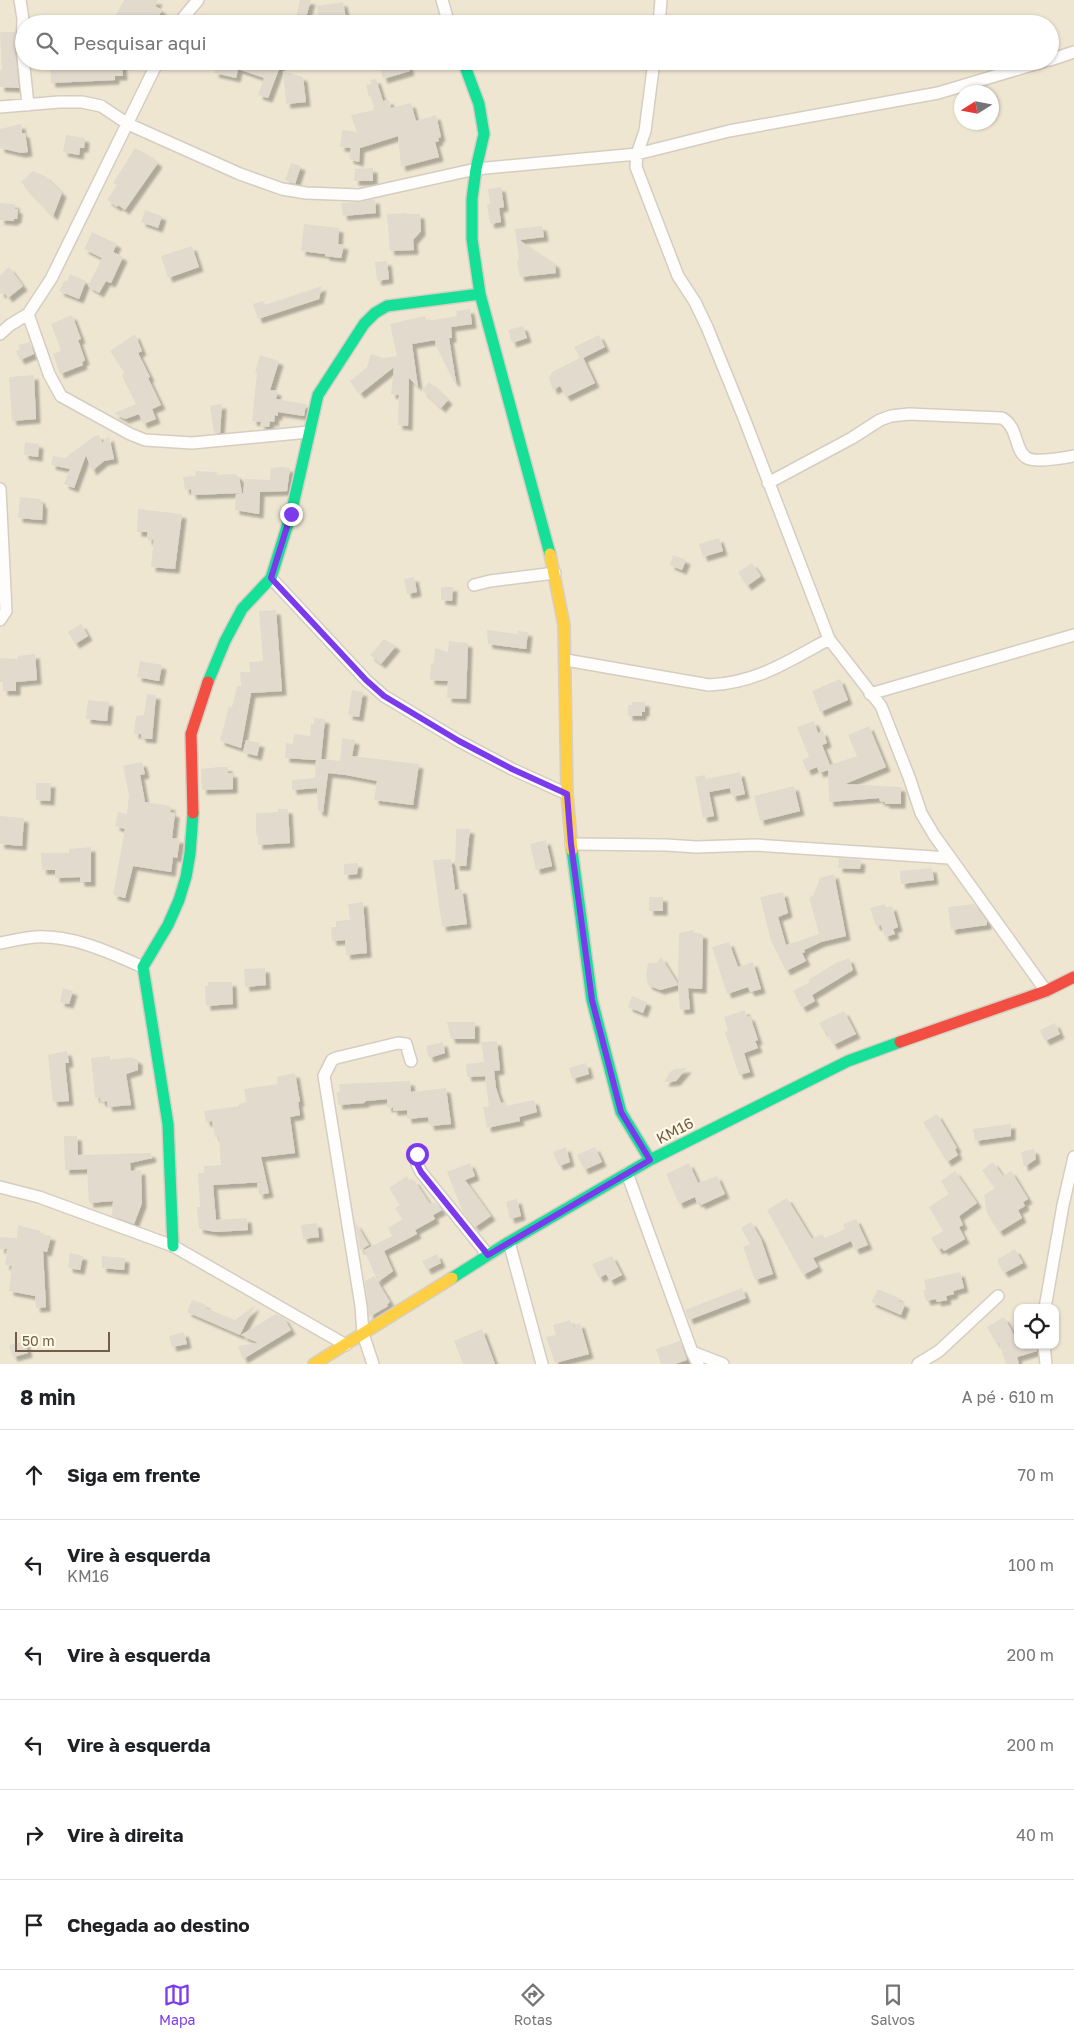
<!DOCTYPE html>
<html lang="pt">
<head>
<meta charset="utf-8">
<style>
	body { margin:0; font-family:"Golos Text",sans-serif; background:#f6f6f6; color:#202124 }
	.controls { position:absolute; right:15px; bottom:15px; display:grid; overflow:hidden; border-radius:10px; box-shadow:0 1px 4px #0004 }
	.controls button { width:45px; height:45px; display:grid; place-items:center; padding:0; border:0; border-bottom:1px solid #e0e0e0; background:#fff; color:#202124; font:25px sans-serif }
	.compass { position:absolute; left:954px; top:85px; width:45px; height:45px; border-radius:50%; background:#fff; box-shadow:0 1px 4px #0004; rotate:259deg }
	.scale { position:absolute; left:15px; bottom:12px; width:95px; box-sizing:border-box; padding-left:5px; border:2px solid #715d48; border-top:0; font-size:14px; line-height:18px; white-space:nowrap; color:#715d48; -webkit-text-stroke:4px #fff9e5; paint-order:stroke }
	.stop { position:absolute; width:15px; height:15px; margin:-11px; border:4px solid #7c3aed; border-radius:50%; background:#fff }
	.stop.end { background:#7c3aed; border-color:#fff; box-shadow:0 1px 5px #0008 }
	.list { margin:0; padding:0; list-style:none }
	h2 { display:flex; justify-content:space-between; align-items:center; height:65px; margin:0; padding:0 20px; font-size:21px }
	h2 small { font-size:16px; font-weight:400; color:#757577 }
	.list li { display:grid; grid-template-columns:32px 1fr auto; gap:15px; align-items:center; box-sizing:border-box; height:90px; padding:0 20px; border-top:1px solid #e0e0e0 }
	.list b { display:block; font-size:19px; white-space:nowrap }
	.list p { margin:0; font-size:16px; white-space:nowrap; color:#757577 }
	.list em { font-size:16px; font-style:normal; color:#757577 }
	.icon { flex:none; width:28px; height:28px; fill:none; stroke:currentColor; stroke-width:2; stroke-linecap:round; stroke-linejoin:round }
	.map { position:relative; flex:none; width:1074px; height:1364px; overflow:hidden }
	.search { position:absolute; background:#fff; box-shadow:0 1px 4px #0004; left:15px; right:15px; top:15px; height:55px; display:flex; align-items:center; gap:12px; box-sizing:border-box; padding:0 18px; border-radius:28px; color:#757577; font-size:19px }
	.sheet { height:605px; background:#fff }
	nav { display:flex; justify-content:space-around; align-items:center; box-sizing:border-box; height:70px; border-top:1px solid #e0e0e0; background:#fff; font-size:14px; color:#757577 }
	nav a { display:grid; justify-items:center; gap:2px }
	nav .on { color:#7c3aed }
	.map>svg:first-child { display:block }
	.residential { fill:#efe6d2; fill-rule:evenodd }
	.building { fill:#e2dacd; filter:url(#shadow) }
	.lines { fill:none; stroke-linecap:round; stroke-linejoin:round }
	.street-casing { stroke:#d4cdc1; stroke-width:14 }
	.fast-casing { stroke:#d6cfc2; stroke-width:14 }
	.slow-casing { stroke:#d6cfc2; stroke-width:14 }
	.jam-casing { stroke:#d6cfc2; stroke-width:14 }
	.street { stroke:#fefdfb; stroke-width:11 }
	.fast { stroke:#16e098; stroke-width:11 }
	.slow { stroke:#ffcf43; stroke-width:11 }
	.jam { stroke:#f24e42; stroke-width:11 }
	.route { stroke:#7c3aed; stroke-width:6 }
	.labels { text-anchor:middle; stroke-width:4.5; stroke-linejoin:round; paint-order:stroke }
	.street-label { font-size:15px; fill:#715d48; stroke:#fff9e5 }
</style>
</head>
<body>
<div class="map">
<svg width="1074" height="1364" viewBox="0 0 1074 1364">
	<defs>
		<filter id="shadow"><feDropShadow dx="4.5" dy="4.5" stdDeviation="1" flood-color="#0004"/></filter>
	</defs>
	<rect width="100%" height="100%" fill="#f6f2e5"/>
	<path class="residential" d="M0,0H1074V1364H0ZM24,24H1050V61H24ZM962,92H992V122H962ZM1018,1308H1055V1345H1018Z"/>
	<path class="building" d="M124,0H158L155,6L162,10L155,24H111Z
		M300,0H311L304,24H298L297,12Z
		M343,2L347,24H319L317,6Z
		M0,32H15V48L19,88L0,87V70H2Z
		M57,61H122L123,76H115V80L51,83L50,68L57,67Z
		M217,61H282L268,98L258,95L264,78L238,69L236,78L214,73Z
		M378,61H407L410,71L383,79Z
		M283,71L303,77L306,102L286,104Z
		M376,79L383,101L389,100L391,108L411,103L416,121L436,115L441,137L438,138L439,141L435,142L439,157L401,167L398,136L360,148L359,162L349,159L351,148L340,147L342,130L357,132L351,115L374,110L372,96L369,97L366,85L371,84L370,80Z
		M21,124L22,133H25L28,152L21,153L0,148V129Z
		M66,135L85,138L84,148H80L79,155L63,152Z
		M135,148L148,155L158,163L125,210L118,205L117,207L107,200L117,185L113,183Z
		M291,163L301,166L295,184L285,180Z
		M373,168V181H354L355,169Z
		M33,171L45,176L62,193L53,216L21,182Z
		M501,187L504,207L499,208L501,222L490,224L487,204H490L488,189Z
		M375,199L376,213L343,216L341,203L360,202Z
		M0,203L15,204V209H18L17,219H14V221L0,220Z
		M145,210L162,216L158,228L141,222Z
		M407,213V214H420L421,231L413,240L414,250L390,251L387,214Z
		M304,224L339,228L338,244L344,245L341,258L325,256V254L301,251Z
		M542,226L544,237L519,240L555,264L556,273L520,277L517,261L519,258L515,229Z
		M92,232L117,244L113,252L123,257L111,283L106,281L99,293L88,286L102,258L84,249Z
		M192,246L199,267L168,278L161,256Z
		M387,261L389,279L377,281L375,262Z
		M9,267L23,286L8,298L4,292L0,294V275Z
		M70,274L86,281L79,299L59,291L64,281L67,282Z
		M322,286L319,299L258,319L253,304L263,301L265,305Z
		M470,309L472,324L451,327L452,338H449L456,382H454L436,346L435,340L412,344L418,387L409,378L408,426L398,425L399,395L391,394L394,367L360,394L350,381L367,367L371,354L383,358L397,356L390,324L425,316L426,321L457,316L456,311Z
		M72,315L81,339L78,340L85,360L82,362L83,365L60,374L53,354L61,351L51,324Z
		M523,326L527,338L512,343L508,330Z
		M135,334L142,351L138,353L150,377L148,378L161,405L152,409L156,419L143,424L139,414L125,419L114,413L136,404L123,378L122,375L125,373L110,351Z
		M599,335L605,347L583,358L595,383L566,397L560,386L553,390L549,378L552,372L580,358L574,347Z
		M30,342L34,354L20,360L16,351L20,349L18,345Z
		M260,355L279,361L270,390L277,391L276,399L306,404L304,416L278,412V416L275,415L274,422L270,421L269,427L260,426L261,422L252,421L257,373L255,372Z
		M34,375L36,419L12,421L9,377Z
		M429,382L448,400L441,408L422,390Z
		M222,404L220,433H214L210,406Z
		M99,435L102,443L109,436L114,459L104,461L92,471L86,455L74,488L64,484L70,469L51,465L53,456L65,458L93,437Z
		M25,442L39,444L38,457L24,455Z
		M281,467L290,468L287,491L260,492L259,514L235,510L236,494L243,493L245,479L270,480L271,468Z
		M196,471L217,472L216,475L235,474L239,477L242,493L192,495L191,489L185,490L183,477L195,476Z
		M20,497L41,499V503L43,504L42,520L18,518Z
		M138,509L182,514L175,569L151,567L154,539L148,541L147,532H137Z
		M719,538L723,551L703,557L699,544Z
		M673,555L686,560L682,570L670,565Z
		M752,563L761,576L747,586L738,572Z
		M414,577L417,592L407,594L404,579Z
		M441,587H453L452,601L441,600Z
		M276,610L282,691L251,693L241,748L220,741L229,706L232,707L237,686H241L240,672H250L249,662L263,661L259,611Z
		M81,624L88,636L75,644L68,632Z
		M487,630L518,634V631L528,632L526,649L488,644Z
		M384,639L396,646L381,664L370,655Z
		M449,641L468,643L466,699L447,698L448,681L430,680L431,664L434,663L435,648L448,652Z
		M35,654L37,680L16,682V691H3V682H0V658L18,659V656Z
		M140,661L162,665L159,681L137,677Z
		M840,679L848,700L820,712L812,691Z
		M352,690L363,692L359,717L348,715Z
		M147,694L156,695L152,739L141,738V734H134L136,716L144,715Z
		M88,700L109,702L107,721L86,719Z
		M632,702H645V712H642V716H628V705H632Z
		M314,718L325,719L321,759L340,761L342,738L355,740L352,756L419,764L413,805L374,800L377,781L346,775L328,773L323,812L318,811L317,788L292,790V780L315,778L316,760L285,758L286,743L293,744L294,734L310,736L311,723L314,724Z
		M814,721L818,733L823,731L827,743L822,745L830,765L857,756L848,735L869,726L886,767L845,784L901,787V804H885V802L880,801L879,798L829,802L828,770L819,773L817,767L807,771L802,760L809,757L797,727Z
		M246,740L260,743L257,756L243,752Z
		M142,762L145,774L140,775L145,802L171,806L170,812L175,813L172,838L180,839L177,858L173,857L171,872L133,866L125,898L113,895L125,829L115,826L118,812L127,814L129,795L123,766Z
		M220,767H228V773H233V789L202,790L201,769Z
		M740,772L745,794L732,797L730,788L709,792L714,816L703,818L695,777L705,775L706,779Z
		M36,783H51L50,801L36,800Z
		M794,786L800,811L760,821L754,796Z
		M278,809H288L290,843L258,845V835L256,836V813L278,812Z
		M0,816L24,818L22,846L0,844Z
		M456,829H470L466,866H455Z
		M546,840L552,866L536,870L530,844Z
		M91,847V882H80V877L55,878V870H42L41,853H69V849Z
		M839,858L861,860L860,869L838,868Z
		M451,859L455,890L462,889L467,924L442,927L433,860Z
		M358,863L357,874L344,875V864Z
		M932,868L934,880L901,884L900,871Z
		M834,874L846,936L821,942L804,950L805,952L802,953L806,961L786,971L771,941L760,897L783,892L788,913L778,917L786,945L819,934L809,897L813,896L820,878Z
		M649,897H663V911H649Z
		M363,902L367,953L346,955L345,940L332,941L331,927H336V921L350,920L348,904Z
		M885,904L886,908L892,906L898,927L893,929L895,934L885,937L881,925L876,926L870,908Z
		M974,904L987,921V925L951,930L948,907Z
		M693,930L695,933L703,934L702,989L688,988L690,1009L680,1010L678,985L660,990L648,985L646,975L648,963H657L661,957L678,984L679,933Z
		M729,942L738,967L753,962L761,989L750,992L748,987L727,994L712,947Z
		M849,958L853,970L812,995L815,1001L802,1008L793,991L810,982L808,980L836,963Z
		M265,968L266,985L245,987L244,969Z
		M208,982H232L233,1004L206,1006L205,986H208Z
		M63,988L73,991L69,1004L60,1002Z
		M632,996L647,1002L643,1013L628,1007Z
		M745,1010L747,1017L750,1016L758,1040L755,1041L758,1048L744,1053L750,1072L739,1075L725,1032L728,1031L724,1017Z
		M844,1011L856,1034L833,1045L826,1031L824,1032L819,1023Z
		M447,1022H475V1039H451Z
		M1055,1023L1060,1034L1045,1041L1040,1030Z
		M497,1041L500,1070L494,1071L496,1088L501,1103L505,1102L506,1106L534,1100L537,1112L519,1117L520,1121L487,1128L483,1107L489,1106L485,1076L467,1077L466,1064L484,1062L481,1042Z
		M443,1042L445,1053L429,1058L426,1046Z
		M67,1051L69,1063H65L69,1101L53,1102L48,1055Z
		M110,1056V1060L131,1057L138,1060V1070L126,1074L131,1105L108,1107L107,1101L101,1102L100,1097L95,1098L91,1058Z
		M586,1063L589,1074L572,1079L569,1068Z
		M687,1068L676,1081L664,1082L670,1072L675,1069Z
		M295,1073L300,1102H298L300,1115L290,1117L295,1153L261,1157L269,1193L259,1195L257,1183L265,1182L213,1185L216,1220L247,1218L248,1230L216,1232L199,1229L197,1207H200L198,1173H204V1166L221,1165L219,1137H215L212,1121L206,1122L204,1111L239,1106V1104L246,1102L244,1089L278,1084L277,1077Z
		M410,1081L411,1092L446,1088L451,1124L430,1126L428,1117L407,1119V1110L393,1111V1107L387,1108V1099L366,1101L364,1103L338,1105L337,1092H340L339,1084Z
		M937,1114L957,1148L955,1149L958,1155L947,1162L923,1122Z
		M1011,1124V1136L975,1141L973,1129Z
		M64,1136H77L78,1155L151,1153L152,1158L130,1163L131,1171L141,1170L142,1203L134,1224L112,1216L113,1201L89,1203L87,1169L65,1170Z
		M566,1147L570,1162L559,1166L553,1152Z
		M595,1147L602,1162L584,1170L577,1155Z
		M1034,1149L1036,1159L1024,1167L1021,1152Z
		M993,1162L1003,1176L1011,1171L1028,1199L1023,1202L1025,1206L1018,1210L1022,1218L999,1232L987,1213L984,1195L995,1188L982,1170Z
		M470,1163L475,1176L465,1180L491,1216L475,1227L462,1210L447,1172Z
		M689,1163L698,1183L717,1176L725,1194L701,1205L700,1202L697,1203L695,1197L679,1204L666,1174Z
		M955,1171L977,1203L959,1216L963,1225L959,1227L965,1239L944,1251L942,1248L938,1250L931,1238L943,1231L929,1207L949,1194L941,1181Z
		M407,1176L410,1182L414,1180L430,1204L435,1202L442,1210L433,1215L435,1219L415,1230L417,1234L384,1251L393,1271L378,1282L390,1302L387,1304L388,1306L369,1317L365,1281L374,1276L378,1282L364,1250L392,1236L388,1228L403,1219L395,1208L400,1205L389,1188Z
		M787,1198L812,1239L822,1234L825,1238L845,1229L843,1224L856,1219L868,1245L855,1250L851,1241L813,1258L818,1267L803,1275L767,1210Z
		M517,1199L521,1216L510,1219L506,1202Z
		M355,1222L369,1245L360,1250Z
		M751,1222L761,1239L773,1274L755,1280L743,1247L750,1244L741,1228Z
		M317,1223L319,1237L303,1239L301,1225Z
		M18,1225L40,1231V1234L51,1236L47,1252L43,1251L46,1307L36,1308L35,1296L9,1291L12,1266L5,1265L7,1249H0V1237L17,1238Z
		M1015,1249L1023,1263L1004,1273L998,1263V1259Z
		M70,1253L83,1256L80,1270L68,1268Z
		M437,1254L441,1263L427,1270L422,1261Z
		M102,1256L125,1258L124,1270L102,1268Z
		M612,1256L622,1275L610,1281L606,1274L599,1278L592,1264Z
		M960,1272L964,1288L953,1291L954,1294L946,1296L947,1300L937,1302L936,1299L926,1301L923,1290H926L924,1280Z
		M742,1288L746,1298L689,1320L685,1310Z
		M878,1289L899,1298L898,1301L905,1304L901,1315L871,1302Z
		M192,1300L206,1305L205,1308L235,1320L255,1305L240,1335L187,1312Z
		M276,1314L284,1318L291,1330L243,1359L238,1346L258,1343L241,1335Z
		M1004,1317L1018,1342V1345H1037V1351L1017,1357L1019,1364H1006L999,1342L997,1344L987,1327Z
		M570,1320L573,1326L580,1323L589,1354L555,1363L546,1337L556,1335L553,1325Z
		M482,1329L495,1364H463L454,1341Z
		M184,1332L187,1344L172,1347L169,1336Z
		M25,1341L28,1353L13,1357L9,1345Z
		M680,1341L687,1360L675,1364H661L656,1349Z"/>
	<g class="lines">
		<g class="street-casing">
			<path id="street" d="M20,0L23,19L22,47L28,105
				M442,0L449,24
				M178,24L198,0
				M659,24L661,0
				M1050,60L1074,52
				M654,61L645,131L637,154L636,167L678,276L695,302L707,327L744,418L829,639L881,706L909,777L921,813L934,835L1046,991
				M0,107L59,102H82L101,106L128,124L240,174L282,189L306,193L359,195L476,169L637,154L729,131L938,93L1045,61
				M28,314L49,374L61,396L130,434L145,440L192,443L309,432
				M0,334L10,325L28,314L51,279L158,61
				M768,483L852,438L880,420L891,416L909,414L1002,418C1019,427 1014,451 1027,458C1036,463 1063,458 1074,456
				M0,489L6,611L0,620
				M271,578L366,680L384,696L459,741L512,769L567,794
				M474,585L490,581L555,573
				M566,660L709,685C756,683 789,661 829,639
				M870,694L1074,635
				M571,844L666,845L696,847L756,845L949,858
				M0,943C11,941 23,938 35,937C73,935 109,952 143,967
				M417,1155V1164L421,1172L488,1255
				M627,1173L692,1352L698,1364
				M0,1187L39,1197L173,1246L346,1345
				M509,1242L542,1364
				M1045,1308L1063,1205L1074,1157
				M1044,1345L1046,1364
				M692,1352L723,1364
				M373,1364L363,1334L361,1306L324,1076L332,1060L336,1058L398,1043L406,1044L411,1061
				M918,1364L939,1351L998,1296"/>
		</g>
		<g class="fast-casing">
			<path id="fast" d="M463,61L479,104L484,134L476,169L472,199V239L480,294L550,554
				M208,682L225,641L242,609L271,578L291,514L318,395L364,324L375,313L387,306L480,294
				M572,850L592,1000L621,1112L650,1160
				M173,1246L168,1124L143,967L168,925L179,900L186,877L190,854L193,813
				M452,1278L509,1242L650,1160L848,1061L900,1042"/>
		</g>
		<g class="slow-casing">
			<path id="slow" d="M550,554L564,625L567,794L572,850
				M314,1364L452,1278"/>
		</g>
		<g class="jam-casing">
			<path id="jam" d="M193,813L191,734L208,682
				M900,1042L1046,991L1074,977"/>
		</g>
		<use href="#street" class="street"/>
		<use href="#fast" class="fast"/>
		<use href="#slow" class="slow"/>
		<use href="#jam" class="jam"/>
	</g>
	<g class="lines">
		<path class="route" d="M291,514L271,578L366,680L384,696L459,741L512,769L567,794L571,844L592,1000L621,1112L650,1160L488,1255L421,1172L417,1164V1154"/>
	</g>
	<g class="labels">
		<g class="street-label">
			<text transform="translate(675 1131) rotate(-27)" y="5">KM16</text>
		</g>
	</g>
</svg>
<div class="controls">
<button><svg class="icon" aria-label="locate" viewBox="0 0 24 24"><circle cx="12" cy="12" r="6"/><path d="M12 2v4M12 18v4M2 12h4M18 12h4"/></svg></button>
</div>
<svg class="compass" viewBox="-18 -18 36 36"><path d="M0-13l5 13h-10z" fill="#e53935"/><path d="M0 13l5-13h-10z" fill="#757577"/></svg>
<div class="scale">50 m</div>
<div class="stop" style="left:417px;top:1154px"></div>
<div class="stop end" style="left:291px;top:514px"></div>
<div class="search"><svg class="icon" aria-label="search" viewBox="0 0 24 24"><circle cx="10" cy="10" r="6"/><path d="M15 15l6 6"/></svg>Pesquisar aqui</div>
</div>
<section class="sheet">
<h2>8 min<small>A pé · 610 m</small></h2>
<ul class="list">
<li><svg class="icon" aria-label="ahead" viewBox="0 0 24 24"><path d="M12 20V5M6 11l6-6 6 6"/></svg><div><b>Siga em frente</b></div><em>70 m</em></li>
<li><svg class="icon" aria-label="left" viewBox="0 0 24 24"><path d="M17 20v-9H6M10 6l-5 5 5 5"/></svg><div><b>Vire à esquerda</b><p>KM16</p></div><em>100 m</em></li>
<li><svg class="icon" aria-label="left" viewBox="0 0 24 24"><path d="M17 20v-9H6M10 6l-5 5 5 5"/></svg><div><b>Vire à esquerda</b></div><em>200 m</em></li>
<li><svg class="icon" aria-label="left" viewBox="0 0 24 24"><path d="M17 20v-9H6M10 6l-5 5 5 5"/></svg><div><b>Vire à esquerda</b></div><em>200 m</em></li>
<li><svg class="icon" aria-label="right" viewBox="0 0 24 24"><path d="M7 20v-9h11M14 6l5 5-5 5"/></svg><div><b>Vire à direita</b></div><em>40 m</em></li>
<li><svg class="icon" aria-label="arrive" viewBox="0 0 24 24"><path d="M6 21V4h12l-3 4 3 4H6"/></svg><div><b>Chegada ao destino</b></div></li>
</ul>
</section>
<nav>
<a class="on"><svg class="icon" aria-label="map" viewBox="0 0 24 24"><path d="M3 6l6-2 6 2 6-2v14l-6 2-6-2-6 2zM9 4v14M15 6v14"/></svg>Mapa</a>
<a><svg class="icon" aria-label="directions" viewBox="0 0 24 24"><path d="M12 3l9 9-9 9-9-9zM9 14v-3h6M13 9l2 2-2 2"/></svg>Rotas</a>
<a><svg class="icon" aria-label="saved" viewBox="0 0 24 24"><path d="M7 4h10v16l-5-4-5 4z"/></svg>Salvos</a>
</nav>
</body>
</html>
